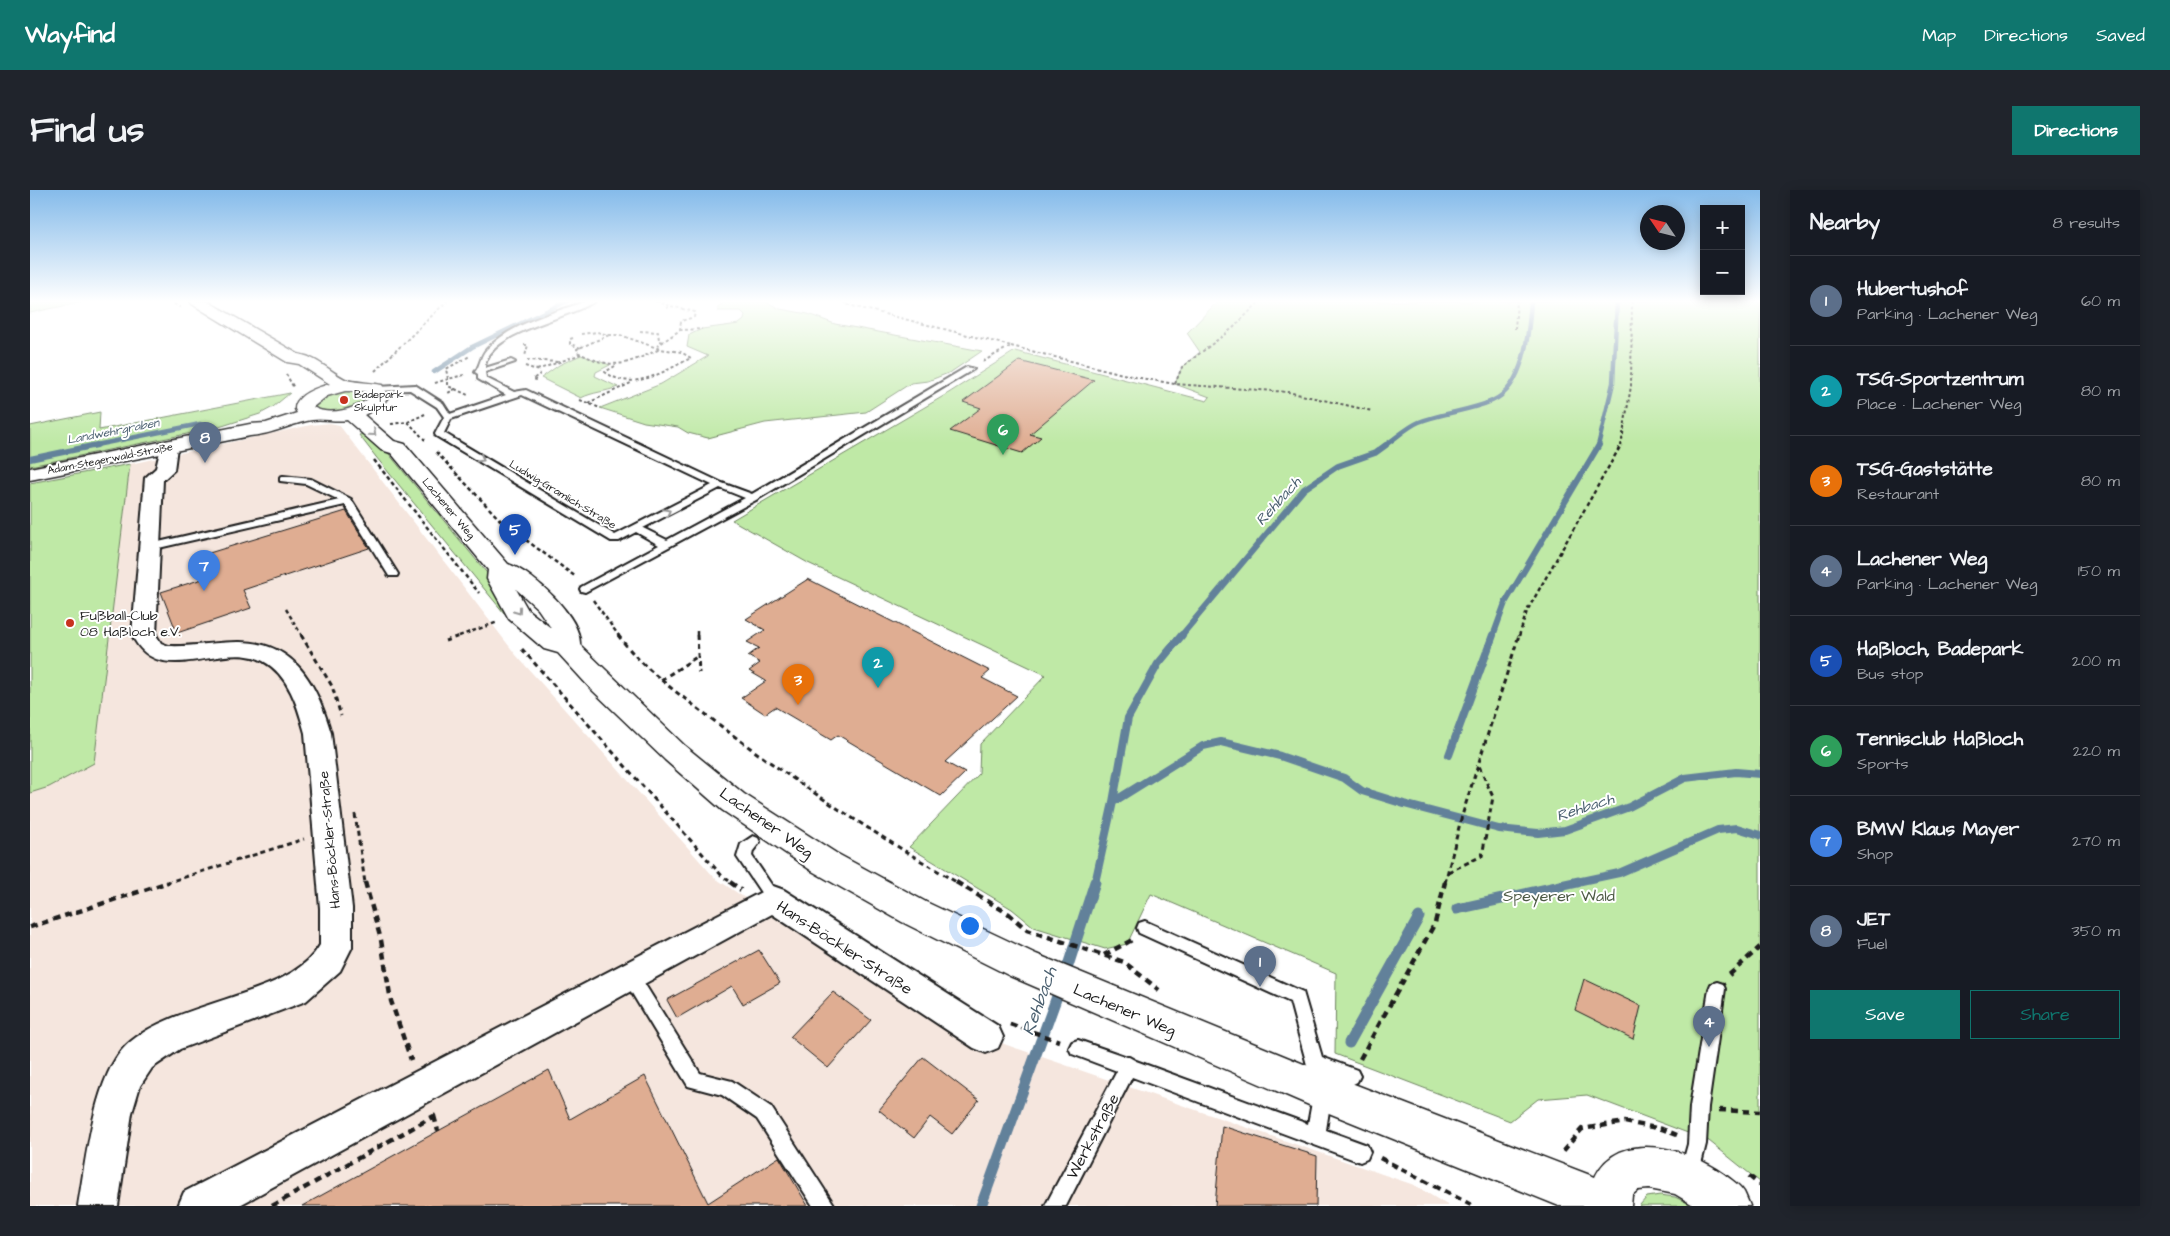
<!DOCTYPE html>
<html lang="en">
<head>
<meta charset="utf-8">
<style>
	body { margin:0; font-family:"Architects Daughter",sans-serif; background:#20242c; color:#f1f3f6 }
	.controls { position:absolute; right:15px; top:15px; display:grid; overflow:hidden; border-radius:0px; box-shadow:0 2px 12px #0003 }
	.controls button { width:45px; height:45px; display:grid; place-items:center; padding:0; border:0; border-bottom:1px solid #363941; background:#171b24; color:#f1f3f6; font:25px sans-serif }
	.compass { position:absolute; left:1610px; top:15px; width:45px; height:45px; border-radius:50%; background:#171b24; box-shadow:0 2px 12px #0003; rotate:305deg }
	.you { position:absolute; left:939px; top:735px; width:18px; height:18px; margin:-12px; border:4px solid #fff; border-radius:50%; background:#1a73e8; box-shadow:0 0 0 8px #1a73e833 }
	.badge { display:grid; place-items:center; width:32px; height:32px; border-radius:50%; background:#0f766e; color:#fff; font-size:16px; font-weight:700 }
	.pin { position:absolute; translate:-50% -41px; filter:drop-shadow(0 1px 2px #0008) }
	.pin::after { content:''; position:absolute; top:26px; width:18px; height:15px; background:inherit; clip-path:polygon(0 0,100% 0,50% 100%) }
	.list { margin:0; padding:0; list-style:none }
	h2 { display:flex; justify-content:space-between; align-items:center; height:65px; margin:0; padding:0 20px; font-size:21px }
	h2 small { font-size:16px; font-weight:400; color:#9ea1a6 }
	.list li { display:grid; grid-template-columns:32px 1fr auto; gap:15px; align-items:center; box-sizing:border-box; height:90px; padding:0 20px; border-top:1px solid #363941 }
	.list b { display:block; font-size:19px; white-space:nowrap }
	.list p { margin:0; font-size:16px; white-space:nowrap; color:#9ea1a6 }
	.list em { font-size:16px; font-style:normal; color:#9ea1a6 }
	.actions { display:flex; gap:10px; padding:15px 20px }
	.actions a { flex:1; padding:11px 0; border:1px solid #0f766e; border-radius:0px; text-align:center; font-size:18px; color:#0f766e }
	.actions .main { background:#0f766e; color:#fff }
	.map { position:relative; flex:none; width:1730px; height:1016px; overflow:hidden; border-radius:0px }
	header { display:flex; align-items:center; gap:30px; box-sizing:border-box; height:70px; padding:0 25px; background:#0f766e; color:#fff }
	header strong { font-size:24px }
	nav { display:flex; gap:28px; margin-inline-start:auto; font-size:18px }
	.intro { display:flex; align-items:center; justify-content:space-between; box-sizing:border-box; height:120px; padding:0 30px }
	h1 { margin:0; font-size:35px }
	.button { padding:12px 22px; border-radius:0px; background:#0f766e; color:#fff; font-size:18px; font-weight:700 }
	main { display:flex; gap:30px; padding:0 30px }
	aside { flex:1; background:#171b24; border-radius:0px; box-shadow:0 2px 12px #0003 }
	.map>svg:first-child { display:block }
	.built { fill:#f5e6de }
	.green { fill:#bfe9a6; stroke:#6e8261 }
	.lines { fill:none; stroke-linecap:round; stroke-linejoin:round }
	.stream-far3 { stroke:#62819a; stroke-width:4.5 }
	.stream-far2 { stroke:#62819a; stroke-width:6 }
	.stream-far1 { stroke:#62819a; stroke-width:8 }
	.stream { stroke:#62819a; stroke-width:11 }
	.building { fill:#dfad92; stroke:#1c1c1c }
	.lane-casing { stroke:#1c1c1c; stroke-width:4 }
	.street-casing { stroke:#1c1c1c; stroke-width:4 }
	.secondary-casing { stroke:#1c1c1c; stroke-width:3 }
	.path-far3 { stroke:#1c1c1c; stroke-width:2; stroke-dasharray:3 2.5; stroke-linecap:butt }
	.path-far2 { stroke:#1c1c1c; stroke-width:2.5; stroke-dasharray:4 3; stroke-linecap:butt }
	.path-far1 { stroke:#1c1c1c; stroke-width:3; stroke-dasharray:5 4; stroke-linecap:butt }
	.path { stroke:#1c1c1c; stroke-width:4.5; stroke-dasharray:7 5; stroke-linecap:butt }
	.lane { fill:#fff; fill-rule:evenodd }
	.street { fill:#fff; fill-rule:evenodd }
	.secondary { fill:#fff; fill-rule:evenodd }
	.oneway { stroke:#999 }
	.poi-dot { fill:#c8321e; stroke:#fff; stroke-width:2 }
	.labels { text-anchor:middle; stroke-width:4; stroke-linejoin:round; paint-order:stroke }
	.far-poi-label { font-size:11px; fill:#1c1c1c; stroke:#fff; text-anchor:start }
	.far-street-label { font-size:11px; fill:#1c1c1c; stroke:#fff }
	.far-water-label { font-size:12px; font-style:italic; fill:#4b6070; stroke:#fff }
	.poi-label { font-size:14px; fill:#1c1c1c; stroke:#fff; text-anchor:start }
	.street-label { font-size:14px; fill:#1c1c1c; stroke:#fff }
	.water-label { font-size:15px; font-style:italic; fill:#4b6070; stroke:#fff }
	.near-street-label { font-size:16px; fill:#1c1c1c; stroke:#fff }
	.near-park-label { font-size:16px; fill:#4d5a45; stroke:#fff }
	.near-water-label { font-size:18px; font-style:italic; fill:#4b6070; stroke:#fff }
</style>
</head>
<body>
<header>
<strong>Wayfind</strong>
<nav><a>Map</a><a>Directions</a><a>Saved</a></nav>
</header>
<div class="intro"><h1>Find us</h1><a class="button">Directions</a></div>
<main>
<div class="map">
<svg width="1730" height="1016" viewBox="0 0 1730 1016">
	<rect width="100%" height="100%" fill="#fff"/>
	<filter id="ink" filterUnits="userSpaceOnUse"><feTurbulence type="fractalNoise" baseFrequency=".02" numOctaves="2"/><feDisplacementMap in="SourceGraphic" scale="10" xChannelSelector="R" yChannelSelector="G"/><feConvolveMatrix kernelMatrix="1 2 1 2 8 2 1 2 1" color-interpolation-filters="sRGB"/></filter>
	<g filter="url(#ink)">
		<path class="built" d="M300,233L309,235L486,465L685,688L718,710L974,854L1384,995L1419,1016H0V603L19,597L64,573L100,274L281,235Z"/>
		<path class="green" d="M0,111H57L0,123Z
			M696,111H735L750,119L778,124L805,134L952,161L921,182L898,191L881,193L836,222L735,233L678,248L658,243L648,237L614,232L570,218L631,194L678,166L657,157L659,145L672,139L709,134L714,130L715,125L711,121H688V117Z
			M1188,111H1730V992L1679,951L1557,905L1508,909L1480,931L1305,864L1306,783L1121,704L1097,754L1075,759L1004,737L982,719L879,657L949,584L950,554L1016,485L778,373L702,330L917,204L985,161L1177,211L1180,207L1145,194L1152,177L1170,162L1157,143Z
			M551,165L580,175L566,182L565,186L588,197C575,202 563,202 551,208L511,188L529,175Z
			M331,200L340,204L341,207C324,220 306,225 285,219L283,215C290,200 317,201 331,200Z
			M260,203L243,217L230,224L186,238L0,276V236L70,222L69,240Z
			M335,244L359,264L466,394L479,422L474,423L346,267L329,245Z
			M100,274L64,573L19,597L0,603V293Z
			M1630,1005L1645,1007L1664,1016H1609L1617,1007Z"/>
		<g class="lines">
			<path class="stream-far3" d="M404,182L442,157L537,111
				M61,256L170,234L169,236
				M1354,256C1365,249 1377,237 1389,232C1412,223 1439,221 1462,211C1495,197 1499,141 1501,111
				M1568,256L1583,193L1587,111"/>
			<path class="stream-far2" d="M0,269L67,255
				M1151,446L1274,299L1308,276L1345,263L1356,255
				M1463,446L1475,413L1569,255"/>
			<path class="stream-far1" d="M1419,565L1463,445
				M1083,612L1173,556L1191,552L1250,566L1314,588L1332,601L1374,614L1469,639L1508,643L1535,640L1599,617L1655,588L1706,582L1730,584
				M1065,693L1083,612L1098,528L1128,474L1152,445
				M1542,693L1589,683L1688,640L1707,638L1730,645"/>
			<path class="stream" d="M1427,719L1548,692
				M1035,785L1065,692
				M1319,853L1389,727
				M951,1016L1030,798"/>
		</g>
		<path class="building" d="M989,171L1064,190L1000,244L1011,247L992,263L920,241L951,218L933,212Z
			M316,321L339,358L213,400L221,418L147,443L131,402L185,385L176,364Z
			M778,389L960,481L952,488L987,506L915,572L935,583L911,606L808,545L801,550L745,517L735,524L711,508L736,491L719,481L730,473L718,466L729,458L717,452L735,440L716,429Z
			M729,760L750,793L713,814L702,796L647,828L637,810Z
			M1554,789L1611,816L1603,849L1545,820Z
			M803,802L841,830L798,878L760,847Z
			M893,867L949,910L922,944L900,927L884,948L849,920Z
			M519,880L540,929L615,886L678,1013L749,967L778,1016H272Z
			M1192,936L1287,966L1286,1016H1185Z"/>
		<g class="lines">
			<g class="lane-casing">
				<path id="lane" d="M556,111H565C543,128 456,141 455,178L481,170L485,172L455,182L456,188L484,202L496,200L692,293L722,304L937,177L944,179L726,310L555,402L551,401L550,399L551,397L629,355L606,342L589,351H581L406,246L405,244L414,227L407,217L380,200L346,201L342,199L346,197L385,195L413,213L420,224L476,205L448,189V184L445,182C450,177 450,166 457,159C482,133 524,123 556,111ZM492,205L682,295L585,345L414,243L421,229ZM690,298L715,308L637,350L613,338Z
					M253,286L281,289L321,309L368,384L367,386H359L315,315L120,360L115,357L120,354L309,310L276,294L250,291V287Z
					M723,646L728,648L730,652L723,661L722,666L751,709L748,713L743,715L738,713L707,667L711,654Z
					M1115,731L1273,802L1292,867L1327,880L1330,886L1327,892L1321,895L1298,886L1302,901L1296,940L1337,955L1340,962L1337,969L1330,972L1102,887L1036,1016H1015L1087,881L1042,864L1039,858L1042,852L1048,850L1097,867H1099L1106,871L1278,934L1284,901L1260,812L1109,743L1107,738L1109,733Z
					M600,778L606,780L670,883L702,891L741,917L805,1016H783L727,929L692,905L658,896L594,790L592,785L594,780Z
					M1687,792L1693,794L1695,799L1678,917L1676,954L1667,990L1660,993L1653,990L1650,983L1658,954L1660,917L1679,799L1681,794Z"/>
			</g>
			<g class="street-casing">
				<path id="street" d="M138,252L144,253L147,257L144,280L133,290L126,445L131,453L139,456C162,457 185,452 208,452C265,451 287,495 301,543L322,718V757L310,781L276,811L150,859L122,878L110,896L102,923L88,1016H48C56,972 64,881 100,852C129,827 188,813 226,799C250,790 276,779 290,755V718L275,543C268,517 259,485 233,471C194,449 128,501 102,445L115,288L126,278L132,253Z
					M743,696L754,700L968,836L973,847L968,858L956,863L944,858L742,724L208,1016H148L154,1002Z"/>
			</g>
			<g class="secondary-casing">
				<path id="secondary" d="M160,111H177L268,164C287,167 300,182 317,190C322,192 344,193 352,195L359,206L351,216L334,225L364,251L375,254L478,374C503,382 552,428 550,455L655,556L714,604L806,663L896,712L1006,764L1298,884L1565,987C1589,937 1659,959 1694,984C1700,989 1710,995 1714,1002C1716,1006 1718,1011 1720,1016H1665L1645,1004L1619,999L1608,1000L1602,1005L1601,1016H1529L1279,915L980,786L872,732L782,681L692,620L635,570L561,499L528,463L514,459L479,429L457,389L458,380L361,263L351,260L317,230C305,232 293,228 282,230C259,234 245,244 220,246L0,290V278L220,234L236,233L267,223L265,219C265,204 289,197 300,194L269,174L257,172L162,114ZM315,201H334L341,206C329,219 299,227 283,217L297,206ZM486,399L508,419L521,438L498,420Z"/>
			</g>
			<path class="path-far3" d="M139,111L150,117
				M626,111L640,116
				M816,111L815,114L981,156L952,172
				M636,118L641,116L665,122L664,127L651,131L650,140
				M1485,139L1487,111
				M610,141L628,142L629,150L632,152
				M551,144L567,142L579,145
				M579,145H590L630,159C594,175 585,181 547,162V159Z
				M543,148L540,149V154L551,158
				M494,155H498L495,166
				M627,156L650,140L672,139
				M981,156L1105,187L1145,194L1258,202L1342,221
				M497,170L528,172
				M495,176L507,180L510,184L503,189L506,190
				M585,176L575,182C603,203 634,181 661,168L651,162L630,159
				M507,180L551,164
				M345,181L417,111
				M256,184L264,198
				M434,185L418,189L416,179L440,166
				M405,193L418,189V196L425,199L418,203
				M1145,194L1152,177L1203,138L1230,111
				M425,199L438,205
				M550,210L570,218
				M558,213L601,193
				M378,232L395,250
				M361,234L378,232L395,224
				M1591,256L1601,196L1602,111"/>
			<path class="path-far2" d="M406,262L473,333L546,387
				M344,270L449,403
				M563,410L589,446
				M256,419L272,446
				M667,441V446
				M429,446L468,432
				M1489,446L1497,421L1591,255"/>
			<path class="path-far1" d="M271,445L302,496L311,526
				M588,445C612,478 646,502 678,526C757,588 842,642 928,693
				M667,445L669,483
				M415,451L432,445
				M492,459L692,686L702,693
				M631,490L668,466
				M325,624L335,693
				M1418,682L1452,666L1463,607L1449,576
				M136,693L274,649
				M1415,693L1431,629L1489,445"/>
			<path class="path" d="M335,692L351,750L361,811L381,870
				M700,692L711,700
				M926,692L979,724L997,740L1094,772L1129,800
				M0,737L139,692
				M1074,765L1102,750
				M1699,785L1730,757
				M980,834L1029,851
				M1330,869L1405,733L1415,692
				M1689,920L1730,922
				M404,926L408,941
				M1533,961L1552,939L1595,932L1632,939L1647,945
				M1350,968L1443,1016
				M1719,986L1730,995
				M242,1016L404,926L402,923"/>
			<use href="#lane" class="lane"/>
			<use href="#street" class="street"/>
			<use href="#secondary" class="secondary"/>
		</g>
		<defs><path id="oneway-chevron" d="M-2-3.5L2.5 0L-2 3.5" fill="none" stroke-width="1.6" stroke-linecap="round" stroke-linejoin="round" transform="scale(1.25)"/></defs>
		<g class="oneway">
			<use href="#oneway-chevron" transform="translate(343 243) rotate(41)"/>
			<use href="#oneway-chevron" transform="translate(451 269) rotate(31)"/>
			<use href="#oneway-chevron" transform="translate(637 322) rotate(-28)"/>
			<use href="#oneway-chevron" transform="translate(488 421) rotate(54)"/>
		</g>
	</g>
	<linearGradient id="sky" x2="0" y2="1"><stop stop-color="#85bbea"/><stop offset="0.44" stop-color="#fff"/><stop offset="1" stop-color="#fff" stop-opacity="0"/></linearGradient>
	<rect width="1730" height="253" fill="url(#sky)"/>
	<g class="poi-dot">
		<circle cx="314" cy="210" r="5"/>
		<circle cx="40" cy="433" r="5"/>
	</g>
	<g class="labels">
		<g class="far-poi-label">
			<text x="324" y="208">Badepark<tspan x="324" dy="13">Skulptur</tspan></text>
		</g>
		<g class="far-street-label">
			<text transform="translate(80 268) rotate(-11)" y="4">Adam-Stegerwald-Straße</text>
			<text transform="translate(533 304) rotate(31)" y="4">Ludwig-Gramlich-Straße</text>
			<text transform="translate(419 318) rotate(50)" y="4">Lachener Weg</text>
		</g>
		<g class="far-water-label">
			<text transform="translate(83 241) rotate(-11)" y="4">Landwehrgraben</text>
		</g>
		<g class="poi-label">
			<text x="50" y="430">Fußball-Club<tspan x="50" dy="16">08 Haßloch e.V.</tspan></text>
		</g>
		<g class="street-label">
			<text transform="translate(299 650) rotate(-95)" y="5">Hans-Böckler-Straße</text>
		</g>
		<g class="water-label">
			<text transform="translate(1248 311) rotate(-48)" y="5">Rehbach</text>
			<text transform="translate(1555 617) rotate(-18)" y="5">Rehbach</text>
		</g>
		<g class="near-street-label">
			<text transform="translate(737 632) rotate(35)" y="6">Lachener Weg</text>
			<text transform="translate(815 757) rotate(33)" y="6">Hans-Böckler-Straße</text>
			<text transform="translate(1095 819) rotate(23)" y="6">Lachener Weg</text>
			<text transform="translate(1062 946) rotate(-62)" y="6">Werkstraße</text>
		</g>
		<g class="near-park-label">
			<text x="1529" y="711">Speyerer Wald</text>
		</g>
		<g class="near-water-label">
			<text transform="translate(1009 811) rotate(-70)" y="6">Rehbach</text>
		</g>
	</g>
</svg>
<div class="controls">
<button>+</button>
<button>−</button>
</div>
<svg class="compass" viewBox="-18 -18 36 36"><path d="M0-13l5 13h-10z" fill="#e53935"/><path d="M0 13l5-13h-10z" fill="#9ea1a6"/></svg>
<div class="you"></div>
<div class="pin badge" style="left:1230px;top:797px;background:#5c6f8a">1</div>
<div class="pin badge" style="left:848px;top:498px;background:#0f9aa8">2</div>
<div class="pin badge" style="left:768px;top:515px;background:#e8710a">3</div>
<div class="pin badge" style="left:1679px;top:857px;background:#5c6f8a">4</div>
<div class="pin badge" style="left:485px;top:365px;background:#1a4fb4">5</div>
<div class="pin badge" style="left:973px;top:265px;background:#2e9e5b">6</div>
<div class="pin badge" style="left:174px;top:401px;background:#3f7fe0">7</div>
<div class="pin badge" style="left:175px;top:273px;background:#5c6f8a">8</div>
</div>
<aside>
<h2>Nearby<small>8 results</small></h2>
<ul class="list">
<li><span class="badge" style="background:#5c6f8a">1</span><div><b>Hubertushof</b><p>Parking · Lachener Weg</p></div><em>60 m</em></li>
<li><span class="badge" style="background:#0f9aa8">2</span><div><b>TSG-Sportzentrum</b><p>Place · Lachener Weg</p></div><em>80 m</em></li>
<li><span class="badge" style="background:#e8710a">3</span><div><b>TSG-Gaststätte</b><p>Restaurant</p></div><em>80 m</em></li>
<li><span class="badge" style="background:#5c6f8a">4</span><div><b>Lachener Weg</b><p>Parking · Lachener Weg</p></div><em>150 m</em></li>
<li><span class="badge" style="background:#1a4fb4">5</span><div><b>Haßloch, Badepark</b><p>Bus stop</p></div><em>200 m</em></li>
<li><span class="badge" style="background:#2e9e5b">6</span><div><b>Tennisclub Haßloch</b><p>Sports</p></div><em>220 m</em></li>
<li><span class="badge" style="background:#3f7fe0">7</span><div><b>BMW Klaus Mayer</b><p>Shop</p></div><em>270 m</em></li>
<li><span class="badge" style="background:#5c6f8a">8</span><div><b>JET</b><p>Fuel</p></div><em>350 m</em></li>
</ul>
<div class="actions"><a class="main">Save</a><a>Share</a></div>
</aside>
</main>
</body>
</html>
